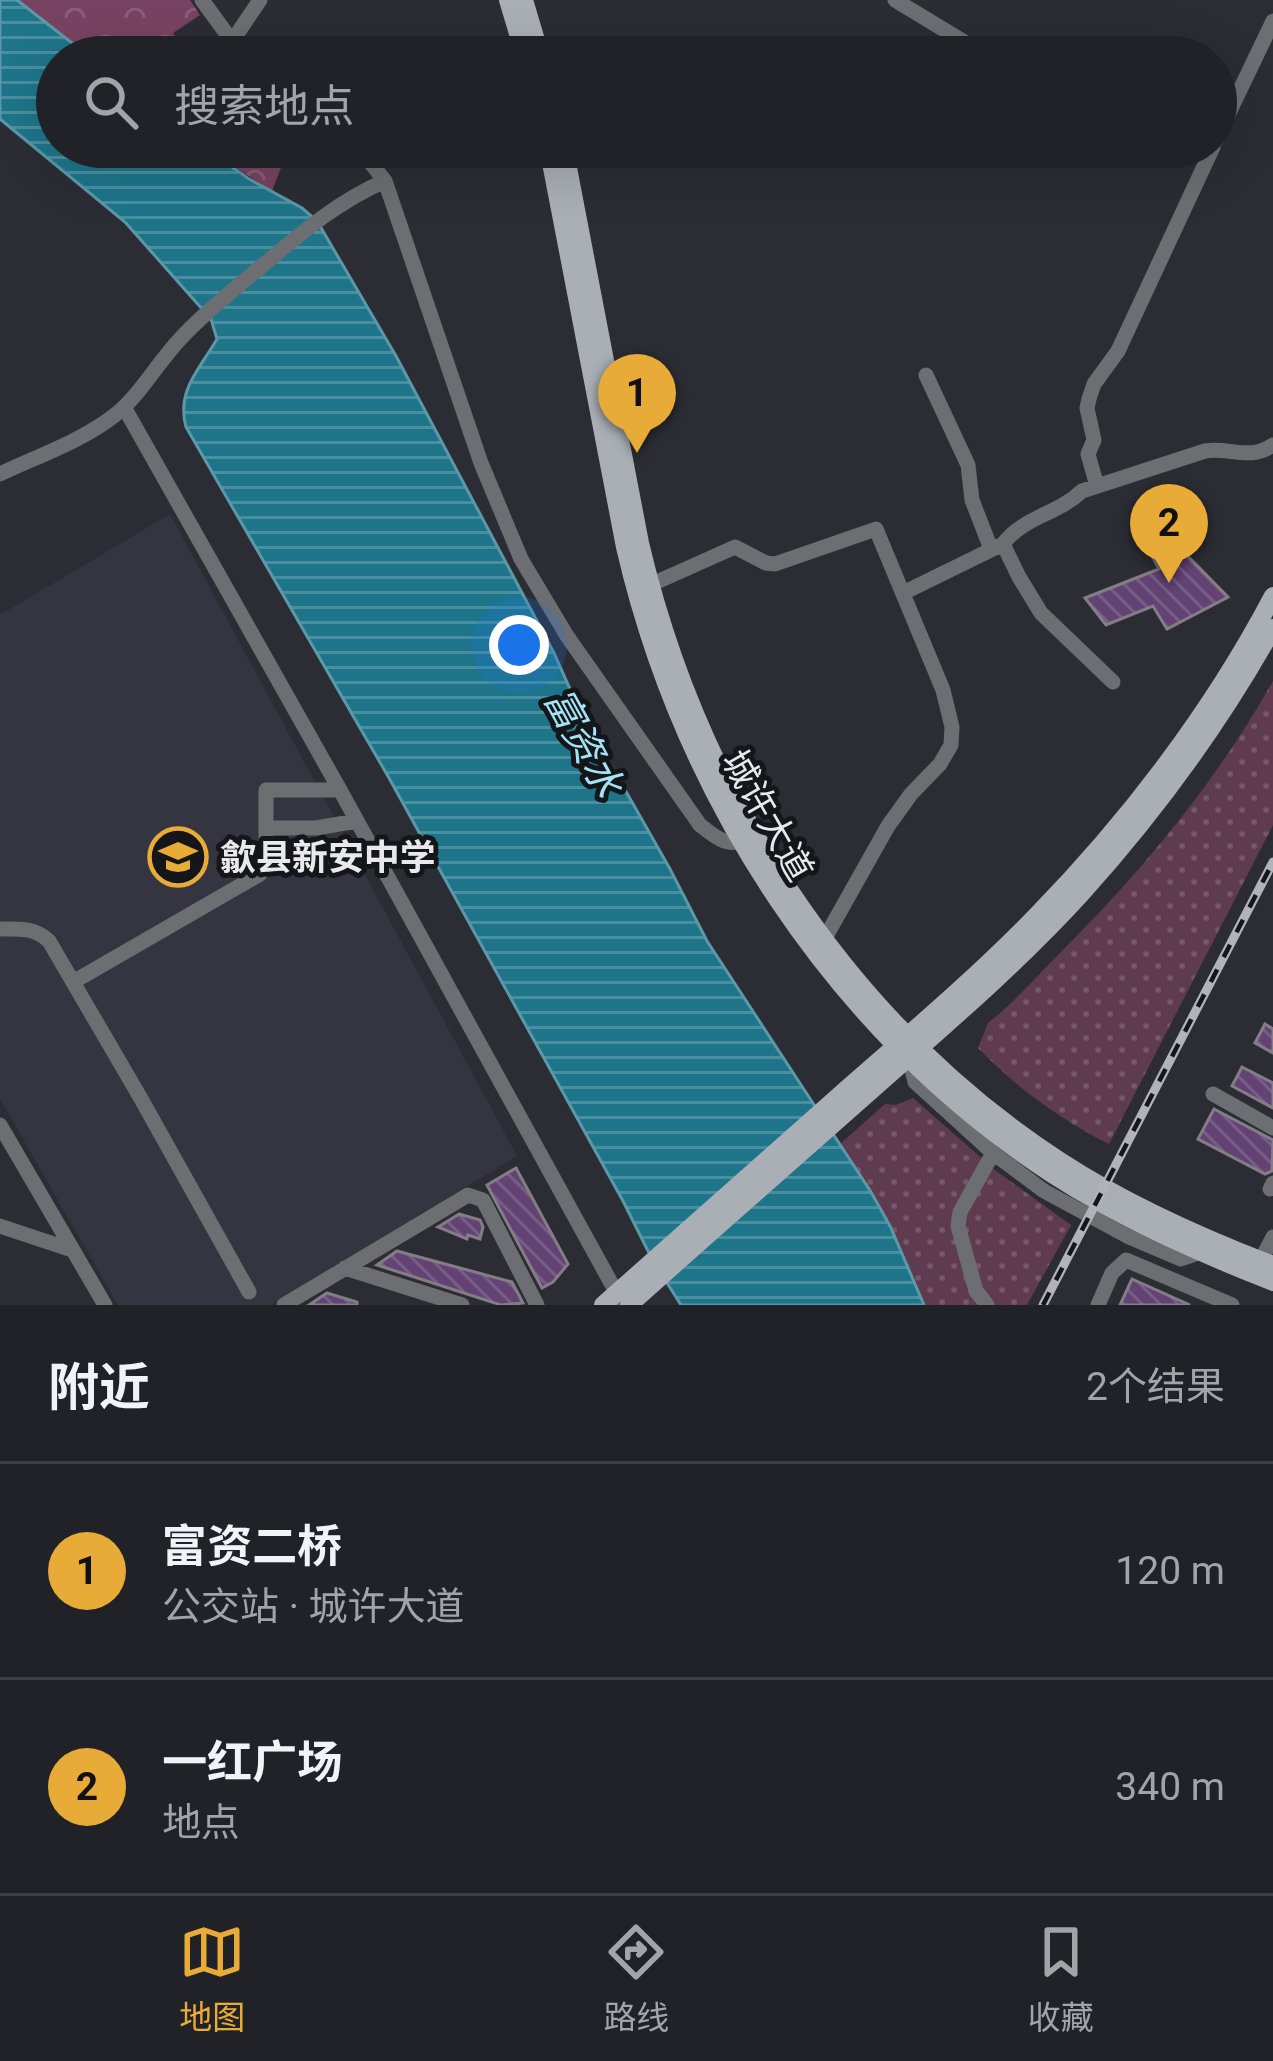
<!DOCTYPE html>
<html lang="zh">
<head>
<meta charset="utf-8">
<style>
	body { margin:0; font-family:Roboto,"Noto Sans SC",sans-serif; background:#2d2f33; color:#f1f3f6 }
	.you { position:absolute; left:519px; top:645px; width:42px; height:42px; margin:-30px; border:9px solid #fff; border-radius:50%; background:#1a73e8; box-shadow:0 0 0 18px #1a73e833 }
	.badge { display:grid; place-items:center; width:78px; height:78px; border-radius:50%; background:#e8ab37; color:#111; font-size:39px; font-weight:700 }
	.pin { position:absolute; translate:-50% -99px; filter:drop-shadow(0 3px 6px #0008) }
	.pin::after { content:''; position:absolute; top:63px; width:42px; height:36px; background:inherit; clip-path:polygon(0 0,100% 0,50% 100%) }
	.list { margin:0; padding:0; list-style:none }
	h2 { display:flex; justify-content:space-between; align-items:center; height:156px; margin:0; padding:0 48px; font-size:51px }
	h2 small { font-size:39px; font-weight:400; color:#a2a4a7 }
	.list li { display:grid; grid-template-columns:78px 1fr auto; gap:36px; align-items:center; box-sizing:border-box; height:216px; padding:0 48px; border-top:3px solid #3e3f44 }
	.list b { display:block; font-size:45px; white-space:nowrap }
	.list p { margin:0; font-size:39px; white-space:nowrap; color:#a2a4a7 }
	.list em { font-size:39px; font-style:normal; color:#a2a4a7 }
	.icon { flex:none; width:66px; height:66px; fill:none; stroke:currentColor; stroke-width:2; stroke-linecap:round; stroke-linejoin:round }
	.map { position:relative; flex:none; width:1273px; height:1305px; overflow:hidden }
	.search { position:absolute; background:#212227; box-shadow:0 12px 48px #0002; left:36px; right:36px; top:36px; height:132px; display:flex; align-items:center; gap:30px; box-sizing:border-box; padding:0 42px; border-radius:66px; color:#a2a4a7; font-size:45px }
	.sheet { height:588px; background:#212227 }
	nav { display:flex; justify-content:space-around; align-items:center; box-sizing:border-box; height:168px; border-top:3px solid #3e3f44; background:#212227; font-size:33px; color:#a2a4a7 }
	nav a { display:grid; justify-items:center; gap:6px }
	nav .on { color:#e8ab37 }
	.map>svg:first-child { display:block }
	.built { fill:#343541 }
	.grass { fill:url(#grass-dots) }
	.forest { fill:url(#forest-crowns) }
	.water { fill:url(#water-rules); stroke:#5b98a8; stroke-width:3 }
	.building { fill:url(#building-back-hatch); stroke:#837e86; stroke-width:3 }
	.lines { fill:none; stroke-linecap:round; stroke-linejoin:round }
	.minor { stroke:#6c6e71; stroke-width:15 }
	.major { stroke:#a9afb5; stroke-width:18 }
	.rail-casing { stroke:#b2b3b8; stroke-width:9 }
	.rail { stroke:#151619; stroke-width:4.5; stroke-dasharray:14; stroke-linecap:butt }
	.labels { text-anchor:middle; stroke-width:10; stroke-linejoin:round; paint-order:stroke }
	.street-label { font-size:36px; fill:#e8e8ed; stroke:#151619 }
	.poi-label { font-size:36px; font-weight:bold; fill:#e8e8ed; stroke:#151619; text-anchor:start }
	.water-label { font-size:39px; font-style:italic; fill:#a4e3f6; stroke:#151619 }
</style>
</head>
<body>
<div class="map">
<svg width="1273" height="1305" viewBox="0 0 1273 1305">
	<defs>
		<pattern id="grass-dots" width="8" height="8" patternUnits="userSpaceOnUse" patternTransform="scale(3)"><rect width="8" height="8" fill="#5f3b4f"/><path d="M2 2h.1M6 6h.1" fill="none" stroke="#765769" stroke-width="1.8" stroke-linecap="round"/></pattern>
		<pattern id="forest-crowns" width="20" height="18" patternUnits="userSpaceOnUse" patternTransform="scale(3)"><rect width="20" height="18" fill="#784362"/><path d="M2 6a3 3 0 1 1 6 0M12 15a3 3 0 1 1 6 0" fill="none" stroke="#8b5e79"/></pattern>
		<pattern id="water-rules" width="6" height="5" patternUnits="userSpaceOnUse" patternTransform="scale(3)"><rect width="6" height="5" fill="#1e758a"/><path d="M0 2.5h6" fill="none" stroke="#4a8fa0"/></pattern>
		<pattern id="building-back-hatch" width="6" height="6" patternUnits="userSpaceOnUse" patternTransform="scale(3)"><rect width="6" height="6" fill="#624373"/><path d="M-1 5l2 2M0 0l6 6M5-1l2 2" fill="none" stroke="#785e87"/></pattern>
	</defs>
	<rect width="100%" height="100%" fill="#2c2d34"/>
	<path class="built" d="M170,514L517,1156L271,1305H118L0,1099V615Z"/>
	<path class="grass" d="M1273,681V825L1109,1144C1059,1119 1017,1088 978,1048L988,1023C1012,1005 1033,980 1055,958C1139,875 1215,784 1273,681Z
		M913,1098L995,1170L1071,1225L1027,1305H924L890,1226L840,1144L885,1104L896,1105Z"/>
	<path class="forest" d="M17,0H190L200,15L173,33L184,49L176,54L178,57H90Z
		M203,147H279L284,160L272,191Z"/>
	<path class="water" d="M0,0H17L90,57H57V147H203L249,179L302,208L317,221L396,356L554,653L578,707L670,869L707,941L871,1192L890,1226L924,1305H681L652,1259L623,1201L389,778L186,427C176,390 200,369 217,339L211,319L125,222L0,119Z"/>
	<path class="building" d="M1171,539L1228,597L1167,629L1153,606L1106,625L1085,598L1159,569L1149,551Z
		M1265,1024L1273,1029V1053L1255,1043Z
		M1242,1067L1273,1083V1108L1232,1086Z
		M1214,1109L1273,1140L1272,1171L1265,1174L1198,1139Z
		M516,1168L568,1264L553,1282L542,1288L487,1185Z
		M459,1214L480,1220L483,1227L480,1239L468,1235L467,1239L438,1227Z
		M397,1251L512,1282L523,1303L501,1305L377,1265Z
		M1132,1279L1190,1305H1120Z
		M327,1293L357,1302V1305H309Z"/>
	<g class="lines">
		<path class="minor" d="M202,0L229,37L255,57
			M895,0L989,57
			M233,40L260,0
			M1216,140L1273,21
			M358,147L385,181L481,463L521,559L567,636L700,825C716,838 730,850 750,837
			M926,375L968,465L972,500L991,549
			M124,407L340,790L621,1301
			M0,474C38,456 82,441 115,415C141,394 158,362 181,338C204,313 231,292 257,270C298,236 336,202 385,181
			M1097,486L1088,454L1094,440L1087,408L1089,399L1094,384L1118,351L1213,147
			M1003,544L1019,577L1041,613L1113,682
			M650,585L735,547L766,563L775,564L876,529L943,690L952,727L951,745L940,764L911,794L888,826L825,938
			M903,593L1003,544C1023,517 1058,514 1082,491L1205,451C1230,447 1250,461 1273,445
			M266,828H316L357,821
			M0,929C19,929 34,927 49,941L140,1097L249,1292
			M73,982L260,874L266,866V790H340
			M909,1057L915,1082L993,1153L1044,1191L1127,1236L1181,1259L1201,1252
			M1213,1094L1273,1128
			M0,1125L105,1305
			M1270,1189L1273,1183
			M0,1226L72,1250
			M1258,1266L1273,1237
			M345,1268L462,1305
			M284,1305L468,1195L483,1200L537,1305
			M987,1305L976,1291L958,1226L960,1212L993,1153
			M1098,1305L1112,1273L1126,1260L1232,1305"/>
		<path class="major" d="M508,0L525,57
			M524,0L541,57
			M548,147L625,547C683,798 834,1031 1052,1174C1120,1218 1197,1252 1273,1282
			M564,147L640,543C698,791 845,1021 1060,1161C1126,1204 1200,1237 1273,1265
			M603,1305C683,1235 762,1164 841,1094C907,1036 975,979 1036,916C1128,822 1212,712 1273,596
			M629,1305C713,1230 797,1156 882,1081C950,1021 1020,961 1081,894C1154,813 1220,723 1273,628"/>
		<g class="rail-casing">
			<path id="rail" d="M1043,1305L1273,862"/>
		</g>
		<use href="#rail" class="rail"/>
	</g>
	<defs>
		<g id="school-ring" transform="scale(3)"><circle r="9.5" fill="#151619" stroke="#e8ab37" stroke-width="1.5"/><path d="M0-5L7-2L0 1L-7-2ZM-4 1L0 2.5L4 1V4Q0 6-4 4Z" fill="#e8ab37"/></g>
	</defs>
	<g fill-rule="evenodd">
		<use href="#school-ring" x="178" y="857"/>
	</g>
	<g class="labels">
		<g class="street-label">
			<text transform="translate(768 815) rotate(60)" y="13">城许大道</text>
		</g>
		<g class="poi-label">
			<text x="220" y="870">歙县新安中学</text>
		</g>
		<g class="water-label">
			<text transform="translate(584 742) rotate(61)" y="14">富资水</text>
		</g>
	</g>
</svg>
<div class="you"></div>
<div class="pin badge" style="left:637px;top:453px">1</div>
<div class="pin badge" style="left:1169px;top:583px">2</div>
<div class="search"><svg class="icon" aria-label="search" viewBox="0 0 24 24"><circle cx="10" cy="10" r="6"/><path d="M15 15l6 6"/></svg>搜索地点</div>
</div>
<section class="sheet">
<h2>附近<small>2个结果</small></h2>
<ul class="list">
<li><span class="badge">1</span><div><b>富资二桥</b><p>公交站 · 城许大道</p></div><em>120 m</em></li>
<li><span class="badge">2</span><div><b>一红广场</b><p>地点</p></div><em>340 m</em></li>
</ul>
</section>
<nav>
<a class="on"><svg class="icon" aria-label="map" viewBox="0 0 24 24"><path d="M3 6l6-2 6 2 6-2v14l-6 2-6-2-6 2zM9 4v14M15 6v14"/></svg>地图</a>
<a><svg class="icon" aria-label="directions" viewBox="0 0 24 24"><path d="M12 3l9 9-9 9-9-9zM9 14v-3h6M13 9l2 2-2 2"/></svg>路线</a>
<a><svg class="icon" aria-label="saved" viewBox="0 0 24 24"><path d="M7 4h10v16l-5-4-5 4z"/></svg>收藏</a>
</nav>
</body>
</html>
